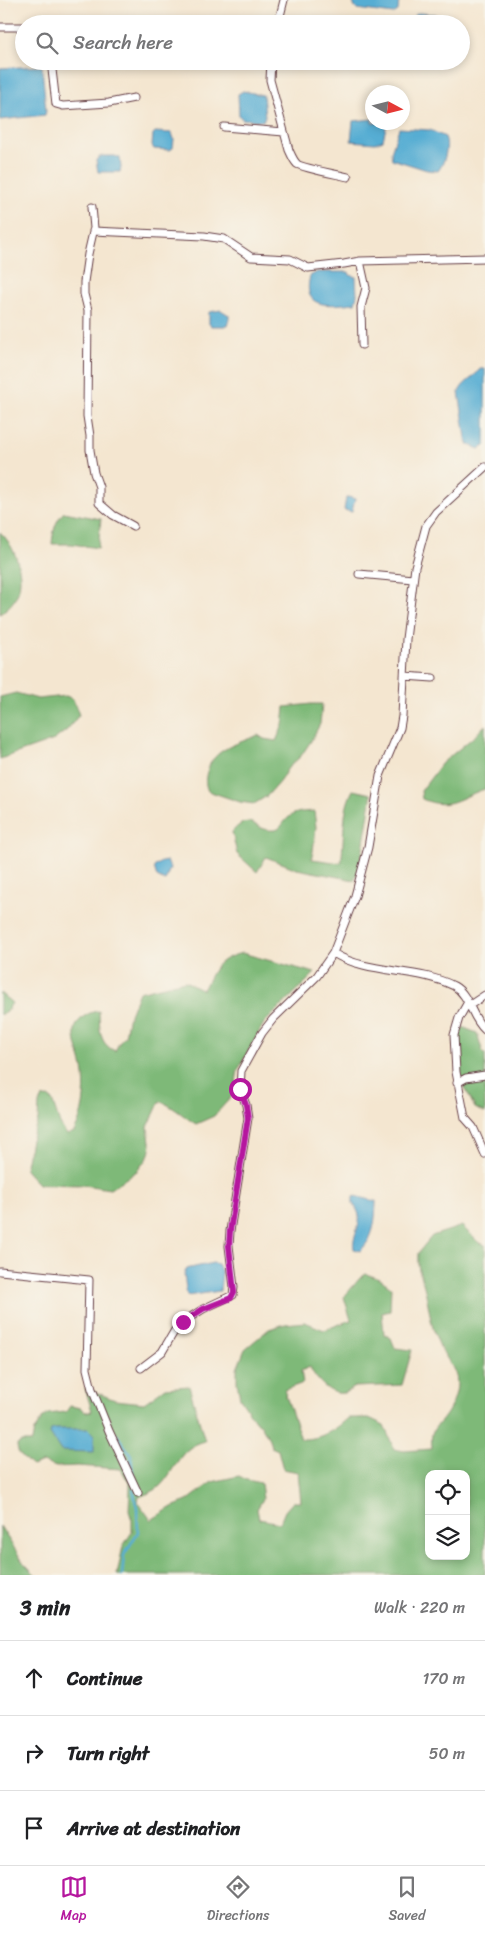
<!DOCTYPE html>
<html lang="en">
<head>
<meta charset="utf-8">
<style>
	body { margin:0; font-family:Sriracha,sans-serif; background:#f6f6f6; color:#202124 }
	.controls { position:absolute; right:15px; bottom:15px; display:grid; overflow:hidden; border-radius:10px; box-shadow:0 2px 8px #0003 }
	.controls button { width:45px; height:45px; display:grid; place-items:center; padding:0; border:0; border-bottom:1px solid #e0e0e0; background:#fff; color:#202124; font:25px sans-serif }
	.compass { position:absolute; left:365px; top:85px; width:45px; height:45px; border-radius:50%; background:#fff; box-shadow:0 2px 8px #0003; rotate:97deg }
	.stop { position:absolute; width:15px; height:15px; margin:-11px; border:4px solid #b5179e; border-radius:50%; background:#fff }
	.stop.end { background:#b5179e; border-color:#fff; box-shadow:0 1px 5px #0008 }
	.list { margin:0; padding:0; list-style:none }
	h2 { display:flex; justify-content:space-between; align-items:center; height:65px; margin:0; padding:0 20px; font-size:21px }
	h2 small { font-size:16px; font-weight:400; color:#757577 }
	.list li { display:grid; grid-template-columns:32px 1fr auto; gap:15px; align-items:center; box-sizing:border-box; height:75px; padding:0 20px; border-top:1px solid #e0e0e0 }
	.list b { display:block; font-size:19px; white-space:nowrap }
	.list em { font-size:16px; font-style:normal; color:#757577 }
	.icon { flex:none; width:28px; height:28px; fill:none; stroke:currentColor; stroke-width:2; stroke-linecap:round; stroke-linejoin:round }
	.map { position:relative; flex:none; width:485px; height:1575px; overflow:hidden }
	.search { position:absolute; background:#fff; box-shadow:0 2px 8px #0003; left:15px; right:15px; top:15px; height:55px; display:flex; align-items:center; gap:12px; box-sizing:border-box; padding:0 18px; border-radius:28px; color:#757577; font-size:19px }
	.sheet { height:290px; background:#fff }
	nav { display:flex; justify-content:space-around; align-items:center; box-sizing:border-box; height:70px; border-top:1px solid #e0e0e0; background:#fff; font-size:14px; color:#757577 }
	nav a { display:grid; justify-items:center; gap:2px }
	nav .on { color:#b5179e }
	.map>svg:first-child { display:block }
	.forest { fill:#7eb978; stroke:#646c52; fill-rule:evenodd }
	.water { fill:#56add3; stroke:#50667f }
	.lines { fill:none; stroke-linecap:round; stroke-linejoin:round }
	.stream { stroke:#56add3; stroke-width:2.5 }
	.minor-casing { stroke:#643d44; stroke-width:9 }
	.minor { stroke:#fff; stroke-width:7 }
	.route { stroke:#b5179e; stroke-width:6 }
</style>
</head>
<body>
<div class="map">
<svg width="485" height="1575" viewBox="0 0 485 1575">
	<rect width="100%" height="100%" fill="#f7f3e8"/>
	<filter id="ink" filterUnits="userSpaceOnUse"><feTurbulence type="fractalNoise" baseFrequency=".02" numOctaves="2"/><feDisplacementMap in="SourceGraphic" scale="10" xChannelSelector="R" yChannelSelector="G"/><feConvolveMatrix kernelMatrix="1 2 1 2 8 2 1 2 1" color-interpolation-filters="sRGB"/></filter>
	<filter id="wash" filterUnits="userSpaceOnUse"><feTurbulence type="fractalNoise" baseFrequency=".0096" numOctaves="4" result="noise"/><feDisplacementMap in="SourceGraphic" scale="20" xChannelSelector="R" yChannelSelector="G"/><feGaussianBlur stdDeviation="1.12" result="paint"/><feColorMatrix in="noise" values="0 0 0 0 0 0 0 0 0 0 0 0 0 0 0 0 0 1.4 0 .05"/><feComposite in="paint" operator="in"/></filter>
	<g filter="url(#wash)">
		<rect width="100%" height="100%" fill="#f4e6d0"/>
		<path class="forest" d="M64,512L101,519L98,548L72,544H52C53,532 55,521 64,512Z
			M0,532C16,547 26,577 16,597C12,605 6,609 0,614Z
			M16,693L38,699L66,696L73,699L79,715L67,730L54,740L0,759V697Z
			M311,704H322L320,724L311,741L301,756L288,768L280,781L267,796L254,804L240,802L208,791C205,785 205,778 207,772C213,748 238,744 258,735L264,739L276,741L283,725L285,707Z
			M485,725V789C459,797 450,811 422,799L421,791L442,763L476,735Z
			M353,790L371,794V800L360,867L354,880L297,869L266,857L257,872L237,854L232,832C251,810 255,832 274,830C281,830 283,822 288,818C295,811 305,812 314,811L316,827L312,859L341,863C345,839 341,812 353,790Z
			M242,953L315,973L264,1023L238,1070L234,1094L214,1116L196,1124C184,1117 173,1106 160,1101L148,1127L151,1150L145,1161L137,1171L110,1189L84,1185L38,1184L25,1170L31,1140L38,1120L39,1103L42,1098L48,1097L52,1100L60,1124L67,1135L74,1132C83,1115 86,1094 84,1075C83,1061 76,1049 75,1036C73,1022 86,1012 99,1011C100,1028 98,1043 115,1051L120,1041L125,1036L128,1020L139,992L185,981L203,990C215,967 216,960 242,953Z
			M0,993L12,1003L7,1011L0,1015Z
			M462,1027L477,1033L483,1053L485,1054V1113L475,1108L461,1080L457,1047Z
			M462,1226L478,1242L485,1245V1575H117L123,1546L132,1532V1520L129,1511L130,1485L121,1469L77,1466L56,1467L43,1462L32,1466C25,1460 17,1455 17,1445L22,1442H32L34,1431L42,1419L48,1414L66,1412L70,1406L81,1408L85,1412L92,1411L85,1388L115,1400L144,1403L165,1388L189,1386L205,1441C178,1448 177,1469 160,1486C154,1492 146,1494 139,1497L138,1502L151,1520L172,1507L187,1501L212,1482L239,1476L247,1480L261,1483L263,1499L257,1509L259,1519L280,1523L285,1511L293,1502H301L298,1472L283,1469L278,1450L271,1447L269,1439L261,1425L255,1421L240,1398L237,1382V1369L245,1349L269,1329L285,1324L305,1322L324,1330L351,1320L344,1297L360,1278L366,1274L380,1279L391,1287L390,1311L382,1313L384,1334L391,1338L395,1348L412,1350L402,1385L354,1387C338,1404 317,1383 310,1367L301,1371L303,1383L284,1390L301,1439C319,1440 336,1430 348,1418H369L384,1425L394,1449L404,1451L432,1449C432,1445 431,1439 432,1434C433,1428 440,1423 443,1419C451,1409 457,1395 457,1383C457,1368 443,1356 438,1342C430,1324 429,1304 424,1286C420,1272 417,1269 418,1253L432,1236ZM429,1474H466V1556H429Z
			M0,1526L23,1562L36,1575H0Z"/>
		<path class="water" d="M353,0H399L398,11L393,14L357,9L354,6Z
			M418,13L436,14L439,24H415L414,16Z
			M42,66L46,111L45,115L0,120V68Z
			M243,91L263,95L265,116L263,121L242,119L239,115L238,94Z
			M372,119V122L387,123L383,140L375,143L351,141L353,121Z
			M399,128L430,130L445,137C449,145 445,163 438,171L427,170L392,159L391,152Z
			M155,132L172,133L174,139L173,148L170,150L154,149L152,146L153,134Z
			M101,156H115L120,158L121,168L120,172H98L96,160Z
			M317,272H349L350,275L356,277L357,295L355,303C331,305 301,311 310,276Z
			M221,310L229,315V319L227,326H211L209,324V312Z
			M480,369H485V446L479,449L469,445L466,438L459,392C462,383 474,378 480,369Z
			M348,497L355,499L352,512L344,510L346,498Z
			M167,861L170,868L165,881L157,877L154,867L161,862Z
			M354,1196L376,1201V1204C375,1222 374,1238 360,1251L354,1249C351,1231 368,1222 353,1204V1197Z
			M213,1263L218,1264L222,1273L220,1291L187,1296L184,1274L186,1269Z
			M55,1429H88L94,1435V1452L61,1451L50,1434L51,1430Z"/>
		<g class="lines">
			<path class="stream" d="M117,1435L131,1455L133,1476
				M122,1575L124,1555L138,1532L137,1508L133,1489"/>
		</g>
	</g>
	<g filter="url(#ink)">
		<g class="lines">
			<g class="minor-casing">
				<path id="minor" d="M278,24L284,0
					M0,27H24
					M51,61L56,104L63,106L109,103L134,98
					M271,61L270,80L289,150C291,154 293,160 297,164C302,168 340,175 348,177
					M224,127L284,132
					M92,207L94,228L88,254L84,282V294L88,310L87,416L90,436V450L94,473L99,487V503L113,515L133,526
					M93,231L204,236L224,239L251,257L290,259L308,268L344,264L360,261L485,258
					M360,261L366,288L361,307L362,345
					M359,574L413,579
					M404,676L433,678
					M333,953C369,975 417,967 454,986C470,995 471,1018 485,1030
					M468,1002L459,1018L454,1035L456,1072L465,1118L473,1127L485,1154
					M470,1005L485,995
					M457,1083L466,1078L485,1075
					M0,1271L89,1280L87,1369L92,1389L109,1431L138,1493
					M141,1368L162,1352L175,1330L183,1322L203,1309L233,1295L234,1287L229,1246L230,1231L248,1118L246,1105L240,1089L241,1071L262,1033L273,1019L317,976L333,953L355,896L368,847L380,776L400,728L402,716L406,639L415,567L426,526L436,512L485,467"/>
			</g>
			<use href="#minor" class="minor"/>
		</g>
	</g>
	<g class="lines" filter="url(#ink)">
		<path class="route" d="M183,1322L203,1309L231,1298L234,1292L229,1246L230,1231L248,1118L246,1105L240,1089"/>
	</g>
</svg>
<div class="controls">
<button><svg class="icon" aria-label="locate" viewBox="0 0 24 24"><circle cx="12" cy="12" r="6"/><path d="M12 2v4M12 18v4M2 12h4M18 12h4"/></svg></button>
<button><svg class="icon" aria-label="layers" viewBox="0 0 24 24"><path d="M12 4l9 5-9 5-9-5zM3 14l9 5 9-5"/></svg></button>
</div>
<svg class="compass" viewBox="-18 -18 36 36"><path d="M0-13l5 13h-10z" fill="#e53935"/><path d="M0 13l5-13h-10z" fill="#757577"/></svg>
<div class="stop" style="left:240px;top:1089px"></div>
<div class="stop end" style="left:183px;top:1322px"></div>
<div class="search"><svg class="icon" aria-label="search" viewBox="0 0 24 24"><circle cx="10" cy="10" r="6"/><path d="M15 15l6 6"/></svg>Search here</div>
</div>
<section class="sheet">
<h2>3 min<small>Walk · 220 m</small></h2>
<ul class="list">
<li><svg class="icon" aria-label="ahead" viewBox="0 0 24 24"><path d="M12 20V5M6 11l6-6 6 6"/></svg><div><b>Continue</b></div><em>170 m</em></li>
<li><svg class="icon" aria-label="right" viewBox="0 0 24 24"><path d="M7 20v-9h11M14 6l5 5-5 5"/></svg><div><b>Turn right</b></div><em>50 m</em></li>
<li><svg class="icon" aria-label="arrive" viewBox="0 0 24 24"><path d="M6 21V4h12l-3 4 3 4H6"/></svg><div><b>Arrive at destination</b></div></li>
</ul>
</section>
<nav>
<a class="on"><svg class="icon" aria-label="map" viewBox="0 0 24 24"><path d="M3 6l6-2 6 2 6-2v14l-6 2-6-2-6 2zM9 4v14M15 6v14"/></svg>Map</a>
<a><svg class="icon" aria-label="directions" viewBox="0 0 24 24"><path d="M12 3l9 9-9 9-9-9zM9 14v-3h6M13 9l2 2-2 2"/></svg>Directions</a>
<a><svg class="icon" aria-label="saved" viewBox="0 0 24 24"><path d="M7 4h10v16l-5-4-5 4z"/></svg>Saved</a>
</nav>
</body>
</html>
